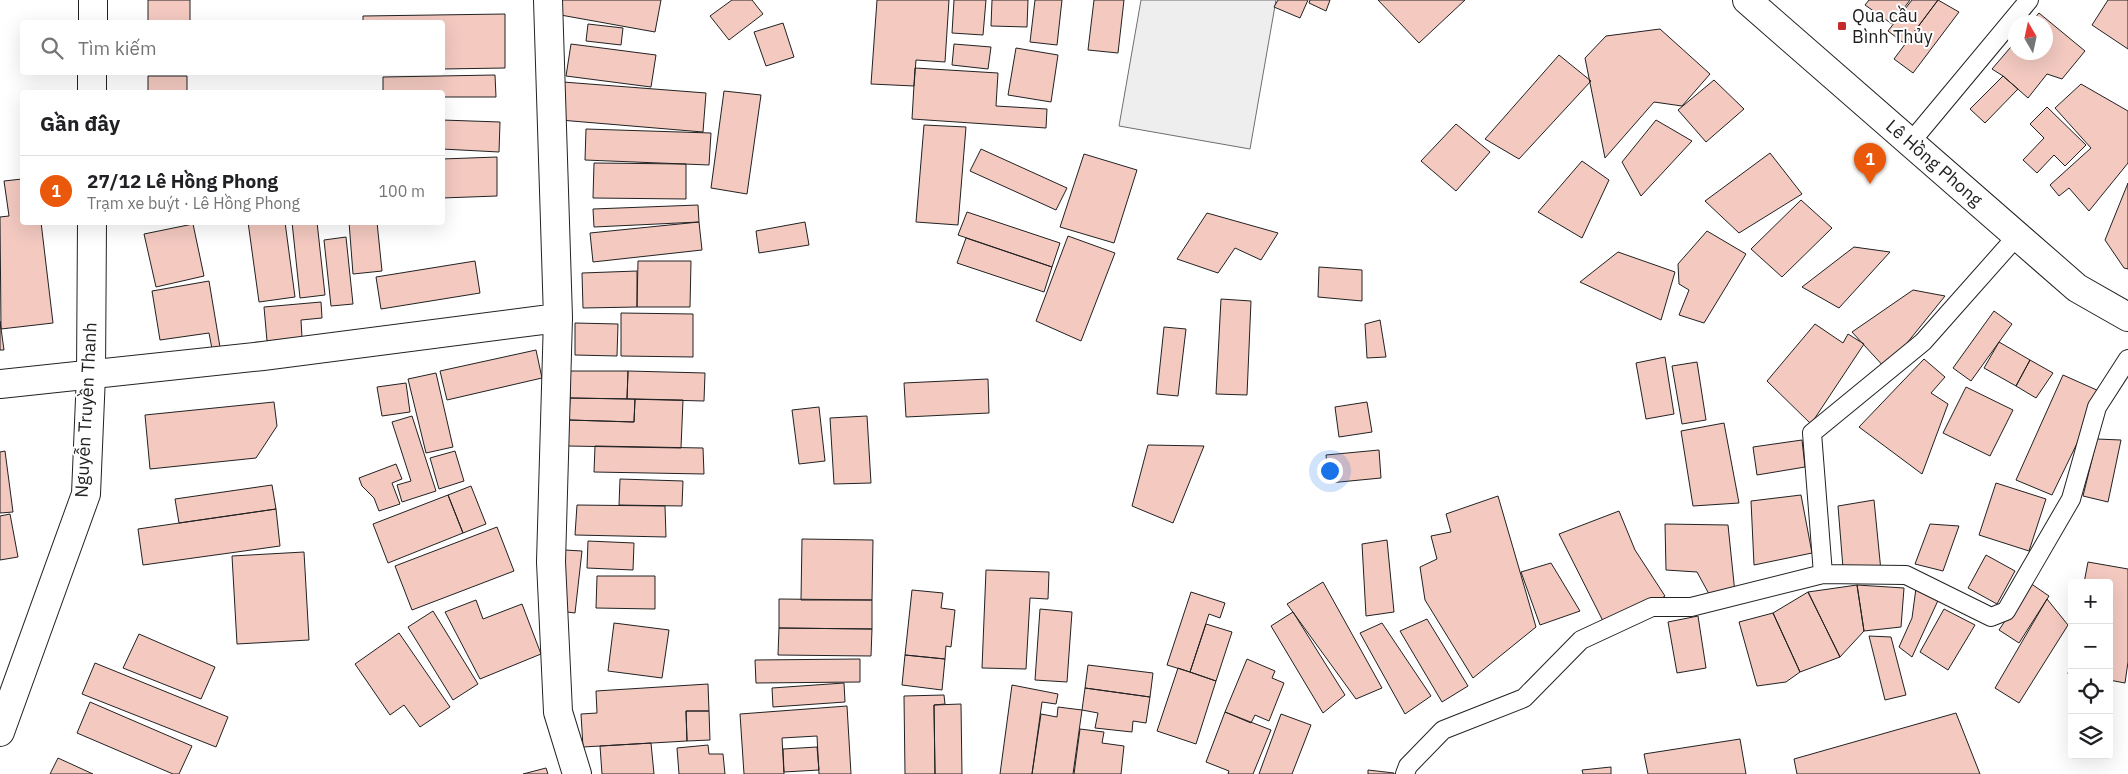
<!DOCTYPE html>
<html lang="vi">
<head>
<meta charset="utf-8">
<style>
	body { margin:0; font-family:"IBM Plex Sans",sans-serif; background:#f6f6f6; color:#202124 }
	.controls { position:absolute; right:15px; bottom:15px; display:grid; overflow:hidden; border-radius:5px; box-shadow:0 5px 20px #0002 }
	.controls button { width:45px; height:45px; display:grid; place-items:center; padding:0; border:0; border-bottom:1px solid #e0e0e0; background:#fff; color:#202124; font:25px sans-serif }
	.compass { position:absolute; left:2008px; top:15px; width:45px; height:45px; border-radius:50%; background:#fff; box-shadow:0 5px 20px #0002; rotate:351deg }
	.you { position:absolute; left:1329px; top:470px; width:18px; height:18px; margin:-12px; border:4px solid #fff; border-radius:50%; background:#1a73e8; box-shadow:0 0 0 8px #1a73e833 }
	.badge { display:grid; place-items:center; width:32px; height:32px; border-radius:50%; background:#ea580c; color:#fff; font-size:16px; font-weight:700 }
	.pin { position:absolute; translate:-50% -41px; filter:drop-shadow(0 1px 2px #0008) }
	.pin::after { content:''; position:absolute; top:26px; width:18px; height:15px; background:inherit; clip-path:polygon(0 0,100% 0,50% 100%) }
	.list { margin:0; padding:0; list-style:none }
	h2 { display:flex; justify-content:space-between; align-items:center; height:65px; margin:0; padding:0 20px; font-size:21px }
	h2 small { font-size:16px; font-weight:400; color:#757577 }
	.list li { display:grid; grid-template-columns:32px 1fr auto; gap:15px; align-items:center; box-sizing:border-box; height:70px; padding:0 20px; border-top:1px solid #e0e0e0 }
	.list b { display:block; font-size:19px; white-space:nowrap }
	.list p { margin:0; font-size:16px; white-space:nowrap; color:#757577 }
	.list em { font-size:16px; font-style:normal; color:#757577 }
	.icon { flex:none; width:28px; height:28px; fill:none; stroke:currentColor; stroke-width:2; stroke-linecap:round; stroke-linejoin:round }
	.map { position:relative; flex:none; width:2128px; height:774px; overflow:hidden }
	.search { position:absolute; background:#fff; box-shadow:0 5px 20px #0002; left:20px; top:20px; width:425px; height:55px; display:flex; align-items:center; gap:12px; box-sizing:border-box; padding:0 18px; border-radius:5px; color:#757577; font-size:19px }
	.panel { position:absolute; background:#fff; box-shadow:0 5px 20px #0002; left:20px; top:90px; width:425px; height:135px; border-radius:5px }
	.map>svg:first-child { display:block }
	.green { fill:#eee; stroke:#6f6f6f }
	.building { fill:#f3c9c0; stroke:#222 }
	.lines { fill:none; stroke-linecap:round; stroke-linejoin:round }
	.lane-casing { stroke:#222; stroke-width:20 }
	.street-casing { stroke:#222; stroke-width:30 }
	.secondary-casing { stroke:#222; stroke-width:30 }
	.highway-casing { stroke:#222; stroke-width:30 }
	.lane { stroke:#fff; stroke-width:18 }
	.street { stroke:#fff; stroke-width:28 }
	.secondary { stroke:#fff; stroke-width:28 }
	.highway { stroke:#fff; stroke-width:28 }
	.poi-dot { fill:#c62828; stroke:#fff; stroke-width:2 }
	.labels { text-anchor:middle; stroke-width:4; stroke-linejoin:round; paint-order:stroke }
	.poi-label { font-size:18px; fill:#222; stroke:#fff; text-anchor:start }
	.street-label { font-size:18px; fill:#222; stroke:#fff }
</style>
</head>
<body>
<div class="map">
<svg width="2128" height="774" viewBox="0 0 2128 774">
	<rect width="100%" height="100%" fill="#fff"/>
	<path class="green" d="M1141,0H1276L1250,149L1119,126Z"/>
	<path class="building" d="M148,0H190V22H148Z
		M558,0H661L655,32L555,14Z
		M732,0H752L763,14L729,40L710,16Z
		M877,0H949L945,62L916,60L914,86L871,84Z
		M954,0H986L983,35L952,33Z
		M992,0H1028L1027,27L991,26Z
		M1035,0H1062L1057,45L1030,42Z
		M1094,0H1124L1118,53L1088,50Z
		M1278,0H1308L1300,18L1274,7Z
		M1310,0H1330L1326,11L1309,3Z
		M1378,0H1465L1419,43Z
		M1869,0H1910L1892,24L1865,5Z
		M1912,0H1938L1905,44L1888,31Z
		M1938,0L1959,12L1913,73L1894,59Z
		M2108,0H2128V49L2092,25Z
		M2039,13L2085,51L2062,79L2047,74L2028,98L2003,76L1992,69L2016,41V52H2046V22H2031Z
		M505,14V68L442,69V22H363V16Z
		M783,23L794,57L766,66L754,32Z
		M588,24L623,28L621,45L586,41Z
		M1660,29L1710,74L1682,106L1654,102L1605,158L1585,58L1606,36Z
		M571,44L656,55L651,87L566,76Z
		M954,44L991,47L988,69L952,65Z
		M1016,48L1058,55L1051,102L1008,95Z
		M1559,55L1591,81L1519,159L1485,139Z
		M915,68L998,73L996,106L1047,109L1046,128L912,119Z
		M495,75L496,97H442V92H383V77Z
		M148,76H187V92H148Z
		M2003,76L2018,89L1985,123L1970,109Z
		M1714,80L1744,109L1706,142L1678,110Z
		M563,82L706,93L703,132L560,120Z
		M2081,84L2128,111V163L2089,211L2069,188L2059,196L2050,185L2091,148L2055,108Z
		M724,91L761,95L747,194L711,188Z
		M2047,107L2086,145L2065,166L2054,155L2037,173L2023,160L2044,138L2030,124Z
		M442,120L500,122L499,152L442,149Z
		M1656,120L1692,141L1641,196L1622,162Z
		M1456,124L1490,152L1456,191L1421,161Z
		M924,125L966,127L958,225L916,222Z
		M586,129L711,133L709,165L585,160Z
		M981,149L1067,188L1056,210L970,171Z
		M1770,153L1802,194L1739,233L1705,201Z
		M1084,154L1137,170L1114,243L1060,227Z
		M497,157V196L442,198V159Z
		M1582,161L1609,180L1582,238L1538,212Z
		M594,163L686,164V199L593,198Z
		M22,179V222H41L53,323L1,329L0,217L9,216L4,181Z
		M2128,183V269L2124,268L2105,240Z
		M1801,200L1832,228L1782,277L1751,249Z
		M698,205L699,222L594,227L593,209Z
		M967,212L1060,243L1052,267L958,235Z
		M1207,213L1278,233L1261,260L1235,248L1218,273L1177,259Z
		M248,222H285L295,297L259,302Z
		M292,222H317L325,295L300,298Z
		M349,222H377L382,271L353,274Z
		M699,222L702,250L593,262L590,233Z
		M805,222L809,245L759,253L756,231Z
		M193,224L204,276L156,287L144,234Z
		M1707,231L1746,254L1704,323L1679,315L1689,290L1679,284L1678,264Z
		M1068,236L1115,253L1081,341L1036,321Z
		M346,237L353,304L331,306L324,240Z
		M966,238L1052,267L1044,292L957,263Z
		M1854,247L1890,252L1839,308L1802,287Z
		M1618,252L1675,272L1661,320L1580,282Z
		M475,261L480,293L381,309L376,277Z
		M638,261H691L690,307H637Z
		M1319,267L1362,270V301L1318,297Z
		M637,271V307L583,308L582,273Z
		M209,281L220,347L212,349L209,333L160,340L152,291Z
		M1913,290L1945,296L1886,369L1852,332Z
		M1221,299L1251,301L1247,395L1216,394Z
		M321,302L322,318L301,320L302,338L267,341L264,307Z
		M1994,311L2012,324L1971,381L1953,368Z
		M621,313L693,314V357L621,356Z
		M1380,320L1386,357L1367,358L1365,324Z
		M0,321L4,350H0Z
		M575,323L618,324L617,356L575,355Z
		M1815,324L1843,343L1848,334L1864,344L1811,424L1767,381Z
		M1164,327L1186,329L1178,396L1157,394Z
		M1999,342L2030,360L2016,386L1984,368Z
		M536,350L542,378L447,400L440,371Z
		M1665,357L1674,414L1646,419L1636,363Z
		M1924,359L1945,377L1931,393L1948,404L1922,474L1859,427Z
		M2030,360L2053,373L2036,398L2016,386Z
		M1697,362L1706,420L1682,424L1672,366Z
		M570,371H628L627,399L570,398Z
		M628,371L705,373L704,401L627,399Z
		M436,373L453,447L426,453L408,379Z
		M2063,375L2099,391L2083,431L2052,495L2016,480Z
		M988,379L989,413L906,417L904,383Z
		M406,383L410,412L382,416L377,387Z
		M1966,387L2013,410L1990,456L1943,433Z
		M570,398L635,399L634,422L569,420Z
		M635,399L683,400L681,448L568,446L569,420L634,422Z
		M274,402L277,426L256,458L150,469L145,415Z
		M1367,402L1372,432L1339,437L1335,407Z
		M819,407L825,461L799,464L792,410Z
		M412,416L436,491L402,502L397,485L411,481L392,422Z
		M867,416L871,483L834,484L830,418Z
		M1724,423L1739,503L1693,506L1681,431Z
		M2097,439L2121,440L2108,502L2083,496Z
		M1802,440L1805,467L1757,475L1753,447Z
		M1148,445L1204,446L1173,523L1132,506Z
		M595,446L703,448L704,474L594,472Z
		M1379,450L1381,478L1329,483L1326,455Z
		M5,451L13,512L0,513V452Z
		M455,451L464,481L439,489L430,458Z
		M396,464L402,479L392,483L400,504L379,511L374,498L362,486L359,478Z
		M620,479L683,481L682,506L619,505Z
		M1996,483L2046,499L2029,551L1979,535Z
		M272,485L276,509L179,523L175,499Z
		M471,486L486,524L463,533L448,495Z
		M448,495L463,533L388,563L373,524Z
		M1801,495L1812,553L1754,565L1751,501Z
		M1498,496L1536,627L1473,678L1425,600L1420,567L1437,559L1431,536L1451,532L1446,514Z
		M1874,500L1881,571L1843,568L1838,506Z
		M577,505L665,506L666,537L575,535Z
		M276,509L280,546L143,565L138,529Z
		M1619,511L1635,550L1665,596L1643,610L1604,623L1559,534Z
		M10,514L18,557L0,560V516Z
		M1665,524L1728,525L1735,593L1709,594L1697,572L1666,570Z
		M1930,524L1959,526L1943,571L1915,564Z
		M497,527L514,571L412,610L395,566Z
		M802,539L873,540L872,600H801Z
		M1387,540L1394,612L1366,616L1362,544Z
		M588,541L634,543L633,570L587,568Z
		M565,550L582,551L575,613L559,611Z
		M304,552L309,640L237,644L232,556Z
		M1986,555L2015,571L1997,604L1968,588Z
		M2088,562L2128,569V662L2125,683L2109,680V583H2084Z
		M1551,563L1580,611L1540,625L1521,572Z
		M986,570L1049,572L1048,599L1030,598L1026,669L982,668Z
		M597,576H655V609L596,608Z
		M1323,582L1382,688L1356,699L1287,604Z
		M2030,583L2049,596L2019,643L1999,630Z
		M1857,585L1864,631L1840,657L1808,592Z
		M1857,585L1904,588L1901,627L1864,631Z
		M1916,588L1941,594L1912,657L1899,647L1912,618Z
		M912,590L943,593L941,608L955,610L951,647L946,646L945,659L905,655Z
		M1191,592L1225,603L1220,618L1209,614L1190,672L1167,665Z
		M1808,592L1840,657L1800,672L1773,613Z
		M779,599L872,600V629L779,628Z
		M2047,599L2068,625L2019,703L1995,688Z
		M476,600L483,619L522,604L541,654L480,679L445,612Z
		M1040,609L1072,612L1067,682L1035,680Z
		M1944,609L1975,625L1948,670L1920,652Z
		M433,611L478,684L453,700L408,627Z
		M1293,612L1345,695L1323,713L1271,626Z
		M1773,613L1800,672L1786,682L1757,686L1739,622Z
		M1698,616L1706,668L1677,673L1668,622Z
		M1427,619L1468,686L1442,702L1400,631Z
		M614,623L669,630L662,678L608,671Z
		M1382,623L1431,696L1405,714L1360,633Z
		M1206,624L1232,632L1216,681L1190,672Z
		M779,628L872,629L871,656L778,655Z
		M399,633L450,707L420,727L404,705L390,715L355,664Z
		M139,634L215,667L201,699L123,668Z
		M1869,636L1891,637L1906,695L1885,700Z
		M2072,653V674H2068Z
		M905,655L945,659L942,690L902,685Z
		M860,659V682L756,683L755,660Z
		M1247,659L1275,671L1272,678L1284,683L1269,721L1255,715L1251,723L1225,712Z
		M95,663L228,717L216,747L82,694Z
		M1088,665L1153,673L1150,697L1085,688Z
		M1178,668L1216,681L1196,744L1157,731Z
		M844,683L845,702L773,707L772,688Z
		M708,684L709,711H686L687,741L583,747L581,714L597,713L596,691Z
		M1012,685L1058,694L1056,704L1042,702L1032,774H1000Z
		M1085,688L1150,697L1146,723L1133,721L1132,732L1095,728L1098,713L1082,710Z
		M944,695L945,704L934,705L935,774H905L904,696Z
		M90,702L192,746L179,774H173L77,733Z
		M961,704L962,774H935L934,705Z
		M847,706L851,774H819L817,736L782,738L784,774H744L740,714Z
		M1058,707L1082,710L1073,774H1032L1041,714L1057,717Z
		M686,711H709L710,740L687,741Z
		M1225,712L1271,730L1253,774H1228L1229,771L1206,762Z
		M1956,713L1980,774H1797L1794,759Z
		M1281,714L1311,725L1292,774H1259Z
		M1080,729L1104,732L1102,743L1124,746L1121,774H1074Z
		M1740,739L1746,774H1648L1644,754Z
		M651,743L654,774H602L600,746Z
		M708,745L709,754H723L725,774H679L677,748Z
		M817,747L819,770L784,772L783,749Z
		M58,758L93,774H50Z
		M1611,767V774H1583L1582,770Z
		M546,768L548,774H523Z
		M1368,770L1394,773V774H1368Z"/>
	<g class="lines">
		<g class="lane-casing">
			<path id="lane" d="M1910,143L2029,0
				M1823,574L1812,433L1923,342L2017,236
				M1405,774L1408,766L1443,730L1524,698L1581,640L1652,607H1691L1823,574L1906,575L1991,617L2006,611L2071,499L2097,407L2128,359"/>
		</g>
		<g class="street-casing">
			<path id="street" d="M548,0L558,318L551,562L558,712L577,774
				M0,384L263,356L558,318"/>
		</g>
		<g class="secondary-casing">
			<path id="secondary" d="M93,22V0
				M92,92V72
				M0,732L86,494L91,375L92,222"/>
		</g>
		<g class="highway-casing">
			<path id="highway" d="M1747,0L2077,288L2128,317"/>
		</g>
		<use href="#lane" class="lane"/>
		<use href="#street" class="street"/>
		<use href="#secondary" class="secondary"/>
		<use href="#highway" class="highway"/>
	</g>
	<rect class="poi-dot" x="1837" y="21" width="10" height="10" rx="2.5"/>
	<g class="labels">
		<g class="poi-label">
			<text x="1852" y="22">Qua cầu<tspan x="1852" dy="21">Bình Thủy</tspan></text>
		</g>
		<g class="street-label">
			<text transform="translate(1934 163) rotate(41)" y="6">Lê Hồng Phong</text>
			<text transform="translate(86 410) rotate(-87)" y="6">Nguyễn Truyền Thanh</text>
		</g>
	</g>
</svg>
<div class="controls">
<button>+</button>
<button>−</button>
<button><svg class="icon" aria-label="locate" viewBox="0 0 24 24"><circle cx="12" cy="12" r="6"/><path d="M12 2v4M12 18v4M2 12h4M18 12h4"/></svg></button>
<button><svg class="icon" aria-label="layers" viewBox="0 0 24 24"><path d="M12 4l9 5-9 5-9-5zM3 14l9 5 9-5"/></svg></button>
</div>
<svg class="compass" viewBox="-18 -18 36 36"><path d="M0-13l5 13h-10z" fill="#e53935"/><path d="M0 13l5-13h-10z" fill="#757577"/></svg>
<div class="you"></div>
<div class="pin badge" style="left:1870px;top:184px">1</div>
<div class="search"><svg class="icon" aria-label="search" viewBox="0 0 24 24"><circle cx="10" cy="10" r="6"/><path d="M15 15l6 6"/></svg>Tìm kiếm</div>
<section class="panel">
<h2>Gần đây<small></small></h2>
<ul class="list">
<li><span class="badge">1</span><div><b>27/12 Lê Hồng Phong</b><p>Trạm xe buýt · Lê Hồng Phong</p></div><em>100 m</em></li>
</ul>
</section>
</div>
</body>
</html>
